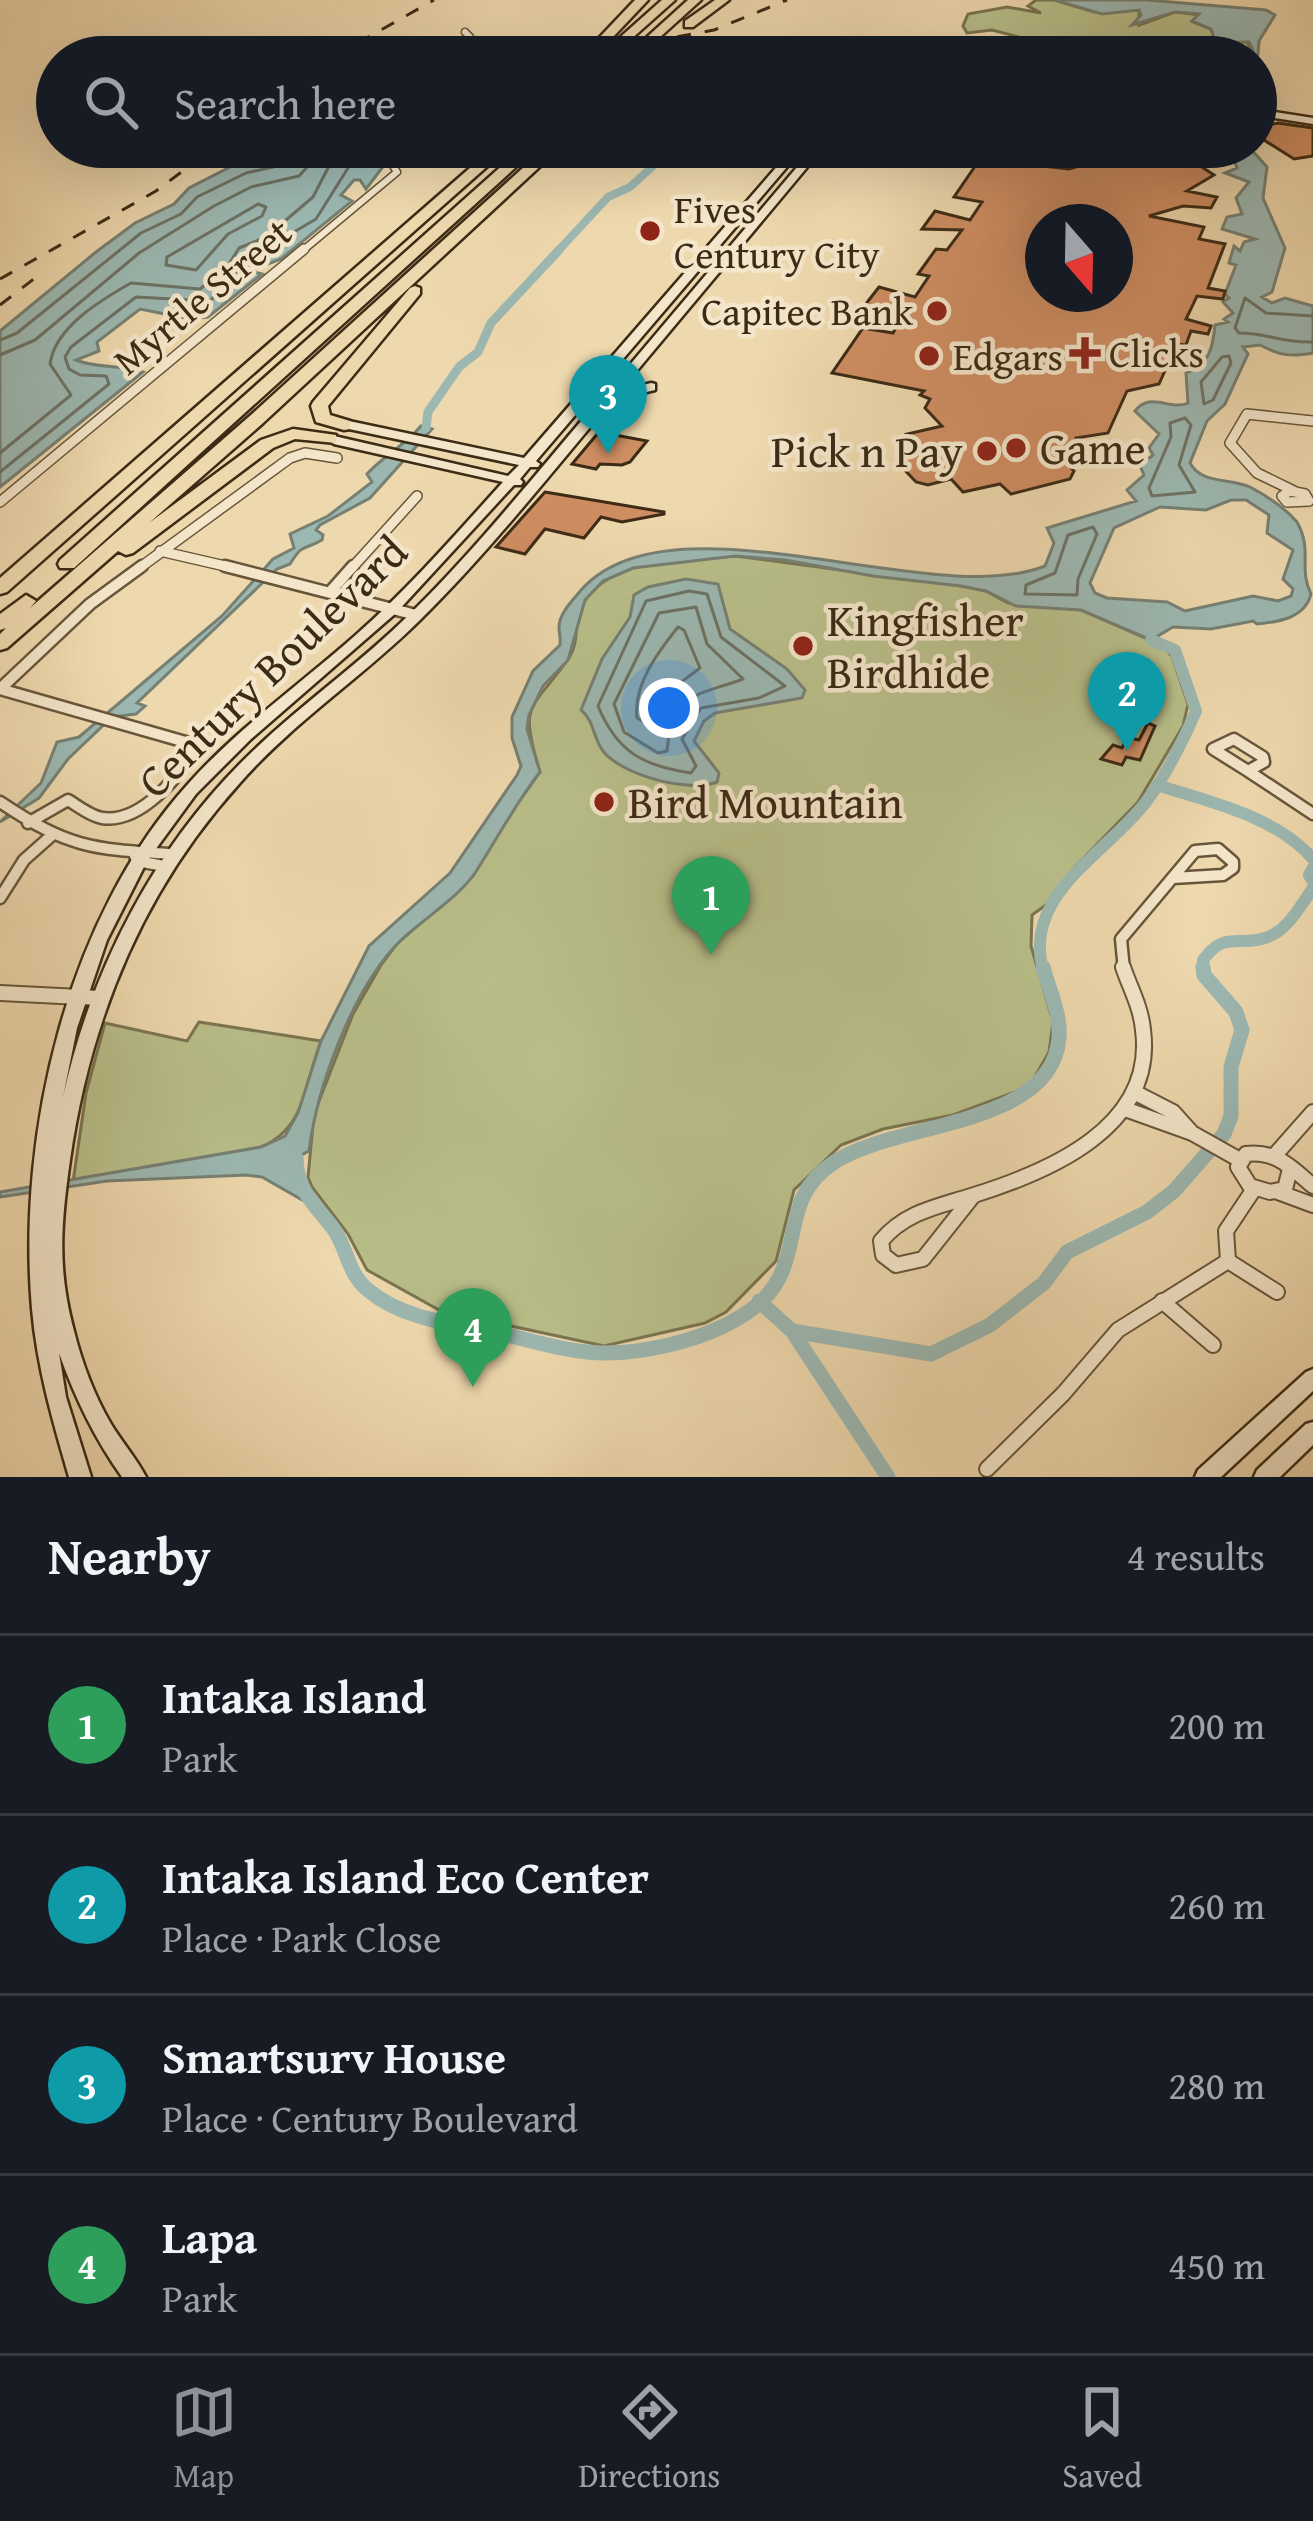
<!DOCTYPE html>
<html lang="en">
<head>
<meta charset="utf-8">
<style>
	body { margin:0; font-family:"Gentium Book Plus",serif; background:#242831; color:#f1f3f6 }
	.compass { position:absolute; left:1025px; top:204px; width:108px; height:108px; border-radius:50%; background:#171b24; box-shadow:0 12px 48px #0002; rotate:160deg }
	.you { position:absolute; left:669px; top:708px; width:42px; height:42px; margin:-30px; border:9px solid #fff; border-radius:50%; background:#1a73e8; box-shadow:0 0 0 18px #1a73e833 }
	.badge { display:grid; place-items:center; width:78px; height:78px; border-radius:50%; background:#8c9099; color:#fff; font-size:39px; font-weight:700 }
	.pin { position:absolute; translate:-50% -99px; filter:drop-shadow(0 3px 6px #0008) }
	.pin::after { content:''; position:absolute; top:63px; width:42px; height:36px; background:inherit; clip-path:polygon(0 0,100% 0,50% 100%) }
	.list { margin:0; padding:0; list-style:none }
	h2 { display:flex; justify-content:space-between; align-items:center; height:156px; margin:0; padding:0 48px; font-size:51px }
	h2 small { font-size:39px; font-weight:400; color:#9ea1a6 }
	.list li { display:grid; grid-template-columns:78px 1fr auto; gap:36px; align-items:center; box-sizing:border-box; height:180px; padding:0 48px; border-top:3px solid #363941 }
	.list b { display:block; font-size:45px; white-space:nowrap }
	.list p { margin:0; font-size:39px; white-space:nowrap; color:#9ea1a6 }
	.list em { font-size:39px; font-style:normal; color:#9ea1a6 }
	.icon { flex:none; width:66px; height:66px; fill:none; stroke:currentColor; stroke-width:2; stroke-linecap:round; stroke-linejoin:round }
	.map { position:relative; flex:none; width:1313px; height:1477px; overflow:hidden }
	.search { position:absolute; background:#171b24; box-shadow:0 12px 48px #0002; left:36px; right:36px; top:36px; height:132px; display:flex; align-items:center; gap:30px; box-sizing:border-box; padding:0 42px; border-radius:66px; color:#9ea1a6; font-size:45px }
	.sheet { height:876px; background:#171b24 }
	nav { display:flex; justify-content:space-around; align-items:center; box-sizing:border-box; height:168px; border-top:3px solid #363941; background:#171b24; font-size:33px; color:#9ea1a6 }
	nav a { display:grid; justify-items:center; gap:6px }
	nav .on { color:#8c9099 }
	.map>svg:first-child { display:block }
	.green { fill:#b9bf8a; stroke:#7a7550; stroke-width:3 }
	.water { fill:#9cb8b2; stroke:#768073; stroke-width:3; fill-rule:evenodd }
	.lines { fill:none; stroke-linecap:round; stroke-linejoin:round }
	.shore { stroke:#6c7264; stroke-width:3 }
	.canal-far3 { stroke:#9cb8b2; stroke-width:8 }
	.canal-far2 { stroke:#9cb8b2; stroke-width:9 }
	.canal-far1 { stroke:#9cb8b2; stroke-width:12 }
	.canal { stroke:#9cb8b2; stroke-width:15 }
	.building { fill:#cf8d62; stroke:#3c2b15; stroke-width:3; fill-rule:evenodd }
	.street-far3-casing { stroke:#68563b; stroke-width:9 }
	.street-far2-casing { stroke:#68563b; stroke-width:12 }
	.street-far1-casing { stroke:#68563b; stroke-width:15 }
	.street-casing { stroke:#68563b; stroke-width:18 }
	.secondary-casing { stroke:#3c2b15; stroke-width:5 }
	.highway-casing { stroke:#3c2b15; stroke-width:5 }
	.street-far3 { stroke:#f4e6ca; stroke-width:6 }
	.street-far2 { stroke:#f4e6ca; stroke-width:9 }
	.street-far1 { stroke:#f4e6ca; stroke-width:10 }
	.street { stroke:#f4e6ca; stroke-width:14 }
	.secondary { fill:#f4e6ca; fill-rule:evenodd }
	.highway { fill:#eed8ad; fill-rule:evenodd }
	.rail { stroke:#3c2b15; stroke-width:3; stroke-dasharray:14 14; stroke-linecap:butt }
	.poi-dot { fill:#8f2418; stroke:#f4e6ca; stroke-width:4.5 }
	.labels { text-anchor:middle; stroke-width:9; stroke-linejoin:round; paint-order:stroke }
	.far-poi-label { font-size:39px; fill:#3c2b15; stroke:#f4e6ca; text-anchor:start }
	.far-street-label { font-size:39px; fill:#3c2b15; stroke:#f4e6ca }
	.poi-label { font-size:45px; fill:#3c2b15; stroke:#f4e6ca; text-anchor:start }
	.street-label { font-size:45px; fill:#3c2b15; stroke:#f4e6ca }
</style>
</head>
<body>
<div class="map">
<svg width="1313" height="1477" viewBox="0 0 1313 1477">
	<rect width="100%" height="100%" fill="#eed8ad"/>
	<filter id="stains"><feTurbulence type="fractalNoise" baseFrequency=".00167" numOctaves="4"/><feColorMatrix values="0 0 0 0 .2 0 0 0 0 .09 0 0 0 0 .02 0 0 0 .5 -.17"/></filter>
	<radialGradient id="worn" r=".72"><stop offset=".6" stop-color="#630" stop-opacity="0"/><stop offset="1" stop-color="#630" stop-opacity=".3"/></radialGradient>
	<path class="green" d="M1036,0H1054L1094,12L1139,10V25L1175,12L1200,15L1193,22L1211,29L1214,37L1199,45L1247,41L1252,57H1214L1203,51L1090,40L1034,41L992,30L967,33L963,26L968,14L1007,7L1041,13L1028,6Z
		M735,556L961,586L986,591L1008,603L1081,610L1161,645L1172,656L1188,704L1183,726L1138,802L1075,867L1050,902L1032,915L1031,946L1053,1022L1049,1052L1033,1080L1023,1089L953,1115L883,1129L841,1145L794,1190L776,1261L726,1312L705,1323L604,1346L441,1311L367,1270L348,1234L312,1187L308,1177L314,1114L353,1014L381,965L396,945L473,876L492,839L540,772C518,700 531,712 569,658C580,642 573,621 582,605C611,555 685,562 735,556Z
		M199,1022L321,1041C304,1085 306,1128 261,1147L73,1182L86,1093L105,1023L187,1041Z"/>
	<path class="water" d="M1055,0H1147L1266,10L1275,15L1259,41L1256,77V57L1249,42L1193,43L1214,38L1211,29L1192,21L1199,14L1175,12L1132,25L1141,15L1139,10L1102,14Z
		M317,147C342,147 362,153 382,168L366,189L360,180H354L341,195L352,201L281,259L250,271L262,274L208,317L190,319L140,309L97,342L99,351L76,360C95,368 121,365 143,372L0,487V331L96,252L135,223L174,204L189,188L242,161Z
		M1229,147H1249L1267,167L1263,198L1285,248L1272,292L1262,297L1272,303L1285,298L1313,306V353C1291,357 1281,356 1260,345L1243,347L1248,354L1225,404L1207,421L1190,463C1201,484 1230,478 1250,487C1267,496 1285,508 1297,522C1313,550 1298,568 1311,594C1305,618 1279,622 1257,624L1253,621L1211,629L1173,627L1151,640L1081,610L1016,606L986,591L961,586L873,576L785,560L735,556L633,568L603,581L585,600L568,660L543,686L529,715L527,729L540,772C515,804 497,839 475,873C457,899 423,919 400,941C353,988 317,1087 309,1151L296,1158V1178L304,1201L262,1177L246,1175L107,1181L0,1197V1192L261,1147L285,1136L298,1113L321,1041L369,946L450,873L517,775L521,766L512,738V717L533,671L560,645C561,639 559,633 559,627C559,615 570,603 577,595C662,485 931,612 1045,566L1054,543L1047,528L1136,501L1127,490L1144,475L1140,466L1153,455L1149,448L1159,434L1135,411C1150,391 1170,411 1188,403L1186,373C1210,365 1213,346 1215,325L1228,322L1224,319L1233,313L1223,302L1229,298L1225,294L1236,265L1229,263L1234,246L1240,251L1244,242L1255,239L1222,229L1227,217L1242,214L1236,198L1249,182L1225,173L1237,168ZM1231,500H1246L1269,515L1267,533L1293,550L1283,579L1293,589L1291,596L1278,601L1253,596L1185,611L1167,602L1107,598L1095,593L1090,583L1114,528L1160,507L1206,510Z
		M421,426L432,429L370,498L320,525L316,530L323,535L322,540C301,552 304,542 290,564L277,569L137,703L145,706L136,714L112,717L68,759L39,798L0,822L41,783L57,742L79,737L222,616L273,559L294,548L290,534L328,516L372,482L367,474C382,457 404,446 421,426Z
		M686,579L718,584L730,629L787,669L805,690L802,698L715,713L704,721L694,741L719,773L717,782C687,793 622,775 603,751C593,738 594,720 581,710L602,659L630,617L634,595L648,587Z"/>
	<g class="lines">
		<path class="shore" d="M258,204L266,207L262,216L228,234L196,270L166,265L167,257Z
			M1313,316L1266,313L1245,298L1235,328L1239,333C1268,333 1281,343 1313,342
			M0,340L17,333L141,233L181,214L197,197L246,173L291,163L299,147
			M0,355L35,340L139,253L214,206L251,187L299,176L310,164L314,147
			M1229,356L1231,363L1213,400L1204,404L1201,382L1222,357Z
			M1185,418L1191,425L1179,465L1195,492L1152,496L1149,488L1171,437L1170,423Z
			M0,453L71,395L50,364C55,327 101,300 131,283L200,289L226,269L239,248L266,237L313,197L329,166L326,147
			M0,472L109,384L106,376L80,375L69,369L65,357L71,347L136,297L210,301L248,259L316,219L348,168L341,147
			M1093,527L1097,534L1078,579L1077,595L1025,594L1026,585L1055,573L1068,535Z
			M689,591L707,594L721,637L785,686L759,698L701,708L682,739L696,766L691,773C643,766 617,752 598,706L646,601Z
			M696,607L707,644L743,679C698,696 672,691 667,751L658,753L624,732L614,704L659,613Z
			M678,627L684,630L700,668L672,689L653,721L646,723L637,718C633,685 658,652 678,627Z"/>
		<path class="canal-far3" d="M557,252L608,197L630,187L664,156"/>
		<path class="canal-far2" d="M426,428L428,412L459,367L478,352L491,323L560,249"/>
		<path class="canal-far1" d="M1157,785C1209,802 1276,816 1313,859
			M1313,868L1309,875L1313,882
			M1043,970C1022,895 1106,854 1146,802C1167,774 1182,743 1196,711L1175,650L1151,640
			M1204,970L1203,960C1225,930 1238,947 1265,938C1288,931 1300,906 1313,888"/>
		<path class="canal" d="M296,1158C297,1192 314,1203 333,1228C348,1249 347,1273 368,1290C401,1318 448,1323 488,1331C521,1337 553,1349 587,1352C635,1357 704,1341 745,1314C815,1269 770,1205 833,1163C895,1121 1052,1128 1059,1038C1061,1014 1049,990 1043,967
			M759,1301L792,1331L888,1477
			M792,1331L931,1354L990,1325L1044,1283L1067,1252L1147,1212L1174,1191L1224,1134L1231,1116V1067L1242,1030L1236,1012L1204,975L1203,967"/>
	</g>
	<path class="building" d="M1278,123L1313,128V156L1294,159L1256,135V128Z
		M1084,147L1173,148L1214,175L1187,191L1217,197L1211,208L1183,206L1149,216L1204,227L1199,239L1225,244L1208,288L1225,291L1223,299L1197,296L1186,319L1211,326L1208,334L1191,331L1186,345L1177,344L1159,384L1127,391L1108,433L1076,438L1075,453L1059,456L1074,471L1070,479L1011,494L1000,484L963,492L951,479L928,485L916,482L898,463L901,458L925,452L907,434L942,426L925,408L930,399L920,395L924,391L832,373L863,328L893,333L904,312L875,309L869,316L858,314L879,287L915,297L929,276L918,274L936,249L947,250L962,230L922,229L935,211L970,220L982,202L954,197L980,159L1069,169L1092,162ZM1043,222H1115V294H1043Z
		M599,432L647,441L630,462L622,465L600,464L596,469L572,464Z
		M545,492L664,512V514L622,522L601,517L584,538L545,529L525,554L496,547Z
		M1148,723L1155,726L1140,760L1126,757L1122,765L1101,759L1113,745L1122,748L1127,737L1139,740Z"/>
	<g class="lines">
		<g class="street-far3-casing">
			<path id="street-far3" d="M434,57L470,37L465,32
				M301,252L397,172L390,161L350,147"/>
		</g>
		<g class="street-far2-casing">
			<path id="street-far2" d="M1290,491L1305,494L1309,501L1287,502L1282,496Z
				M1294,491L1257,473L1230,443L1247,414L1313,421
				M0,502L304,249
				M160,551L238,569
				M138,569L290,458L305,453L337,458
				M351,569L417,496"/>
		</g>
		<g class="street-far1-casing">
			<path id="street-far1" d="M225,566L416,615
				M330,592L353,566
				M0,689L90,604L142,566
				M0,689L196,745C182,775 140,824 102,818C90,816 78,806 68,800L28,823
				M1234,739L1263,757L1264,762L1248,771L1213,749Z
				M1248,771L1313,814
				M0,802C69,848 91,849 172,854
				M135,856L137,861L164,866
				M0,898L24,860L51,836
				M1124,970L1121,939L1195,851L1218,849L1233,862V868L1223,875L1173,878"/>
		</g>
		<g class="street-casing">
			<path id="street" d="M0,993L100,998
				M1136,1093L1173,1112L1191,1132
				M1125,1109L1192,1133L1240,1160
				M1275,1155L1313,1112
				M1290,1169L1285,1189L1270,1192L1250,1186L1238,1167L1246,1154C1276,1150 1292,1168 1313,1186
				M1278,1192L1313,1205
				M973,1196L923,1259L896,1265L883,1255L881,1241C905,1212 937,1207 971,1196C1049,1172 1156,1127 1143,1030C1141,1007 1130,988 1123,967
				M1228,1261L1277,1292
				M1162,1301L1213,1345
				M987,1469L1063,1394L1118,1330L1228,1261L1226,1231L1254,1189"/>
		</g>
		<g class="secondary-casing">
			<path id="secondary" d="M1256,109L1313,118V124L1256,115Z
				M794,147H804L536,461L540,464L538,467H530L520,479L523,482L521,485H514L396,613L251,739L196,794L147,861L107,940L77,1028L63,1097C92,967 156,843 254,750C304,702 362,662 412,612C479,546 538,471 599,400L600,395L604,394L628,367L814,147H824L620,391L651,383L655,384V390L613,400C551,473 489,552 421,619C363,677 293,722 239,784C143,890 90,1020 70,1160C61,1223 57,1269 74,1331C82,1363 94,1395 111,1424C122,1442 136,1458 146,1477H122C95,1439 75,1398 59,1353L66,1397L91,1477H69C53,1422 37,1367 32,1309C17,1132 67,917 189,783C239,727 302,683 358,633C410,587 456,534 503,482L334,444L328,440L334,436L508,476L519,465L349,429L343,425L349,421L524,458Z
				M1313,1369V1391L1221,1477H1195L1198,1470L1306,1372Z
				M1313,1422V1445L1280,1477H1254L1257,1470L1306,1424Z"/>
		</g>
		<g class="highway-casing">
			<path id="highway" d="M635,0H648L594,57H581Z
				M662,0H675L611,57H598Z
				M688,0H701L638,57H625Z
				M715,0H729L693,27H685V21Z
				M494,147H509L7,592L0,594V578Z
				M523,147H538L74,568H60L58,564L60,560Z
				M546,147H561L263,423L149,523L261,440L293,429L336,435V443L295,439L273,448L133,553L126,555L118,551L7,648L0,650V634L6,628L0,630V614L26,595L36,601L30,608L251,415Z
				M415,286L420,288V294L328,406L330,415L350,421V429L344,430L316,422L311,406L313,402L410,288Z"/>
		</g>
		<use href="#street-far3" class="street-far3"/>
		<use href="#street-far2" class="street-far2"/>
		<use href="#street-far1" class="street-far1"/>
		<use href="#street" class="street"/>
		<use href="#secondary" class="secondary"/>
		<use href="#highway" class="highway"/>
		<path class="rail" d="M333,57L434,0
			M567,57L714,30L787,0
			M0,279L156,191L215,147
			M0,305L44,271"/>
	</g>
	<g class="poi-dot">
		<circle cx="650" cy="231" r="12"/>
		<circle cx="937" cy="311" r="12"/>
		<path d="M1079 335h12v12h12v12h-12v12h-12v-12h-12v-12h12z"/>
		<circle cx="929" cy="356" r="12"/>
		<circle cx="1016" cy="448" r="12"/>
		<circle cx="987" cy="451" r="12"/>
		<circle cx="803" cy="646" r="12"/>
		<circle cx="604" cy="802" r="12"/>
	</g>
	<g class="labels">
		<g class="far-poi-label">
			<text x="674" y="223">Fives<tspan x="674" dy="45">Century City</tspan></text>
			<text x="913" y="325" text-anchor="end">Capitec Bank</text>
			<text x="1109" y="367">Clicks</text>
			<text x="953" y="370">Edgars</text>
		</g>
		<g class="far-street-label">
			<text transform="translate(202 296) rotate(-40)" y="14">Myrtle Street</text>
		</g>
		<g class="poi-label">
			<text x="1040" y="464">Game</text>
			<text x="963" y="467" text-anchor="end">Pick n Pay</text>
			<text x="827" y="636">Kingfisher<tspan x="827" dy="52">Birdhide</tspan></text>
			<text x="628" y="818">Bird Mountain</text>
		</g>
		<g class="street-label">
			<text transform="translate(272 666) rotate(-44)" y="16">Century Boulevard</text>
		</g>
	</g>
	<rect width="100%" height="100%" filter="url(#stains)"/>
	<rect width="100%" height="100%" fill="url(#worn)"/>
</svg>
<svg class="compass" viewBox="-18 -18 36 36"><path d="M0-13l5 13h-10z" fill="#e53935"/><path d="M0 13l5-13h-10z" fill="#9ea1a6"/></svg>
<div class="you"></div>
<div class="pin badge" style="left:711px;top:955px;background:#2e9e5b">1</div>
<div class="pin badge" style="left:1127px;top:751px;background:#0f9aa8">2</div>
<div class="pin badge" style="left:608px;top:454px;background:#0f9aa8">3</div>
<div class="pin badge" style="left:473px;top:1387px;background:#2e9e5b">4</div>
<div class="search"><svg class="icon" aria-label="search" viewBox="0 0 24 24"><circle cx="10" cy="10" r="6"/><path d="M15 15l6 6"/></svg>Search here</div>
</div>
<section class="sheet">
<h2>Nearby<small>4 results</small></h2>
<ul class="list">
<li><span class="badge" style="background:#2e9e5b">1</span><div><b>Intaka Island</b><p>Park</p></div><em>200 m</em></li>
<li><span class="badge" style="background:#0f9aa8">2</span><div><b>Intaka Island Eco Center</b><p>Place · Park Close</p></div><em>260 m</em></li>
<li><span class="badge" style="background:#0f9aa8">3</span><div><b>Smartsurv House</b><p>Place · Century Boulevard</p></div><em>280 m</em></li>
<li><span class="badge" style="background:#2e9e5b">4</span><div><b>Lapa</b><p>Park</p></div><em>450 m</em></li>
</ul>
</section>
<nav>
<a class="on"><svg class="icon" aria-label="map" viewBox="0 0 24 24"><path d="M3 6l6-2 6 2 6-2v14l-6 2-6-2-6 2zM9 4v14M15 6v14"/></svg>Map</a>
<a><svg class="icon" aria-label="directions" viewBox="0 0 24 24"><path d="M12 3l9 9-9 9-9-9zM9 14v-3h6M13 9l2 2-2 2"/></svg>Directions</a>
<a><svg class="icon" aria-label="saved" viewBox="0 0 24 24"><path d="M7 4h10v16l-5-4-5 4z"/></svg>Saved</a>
</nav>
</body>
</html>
